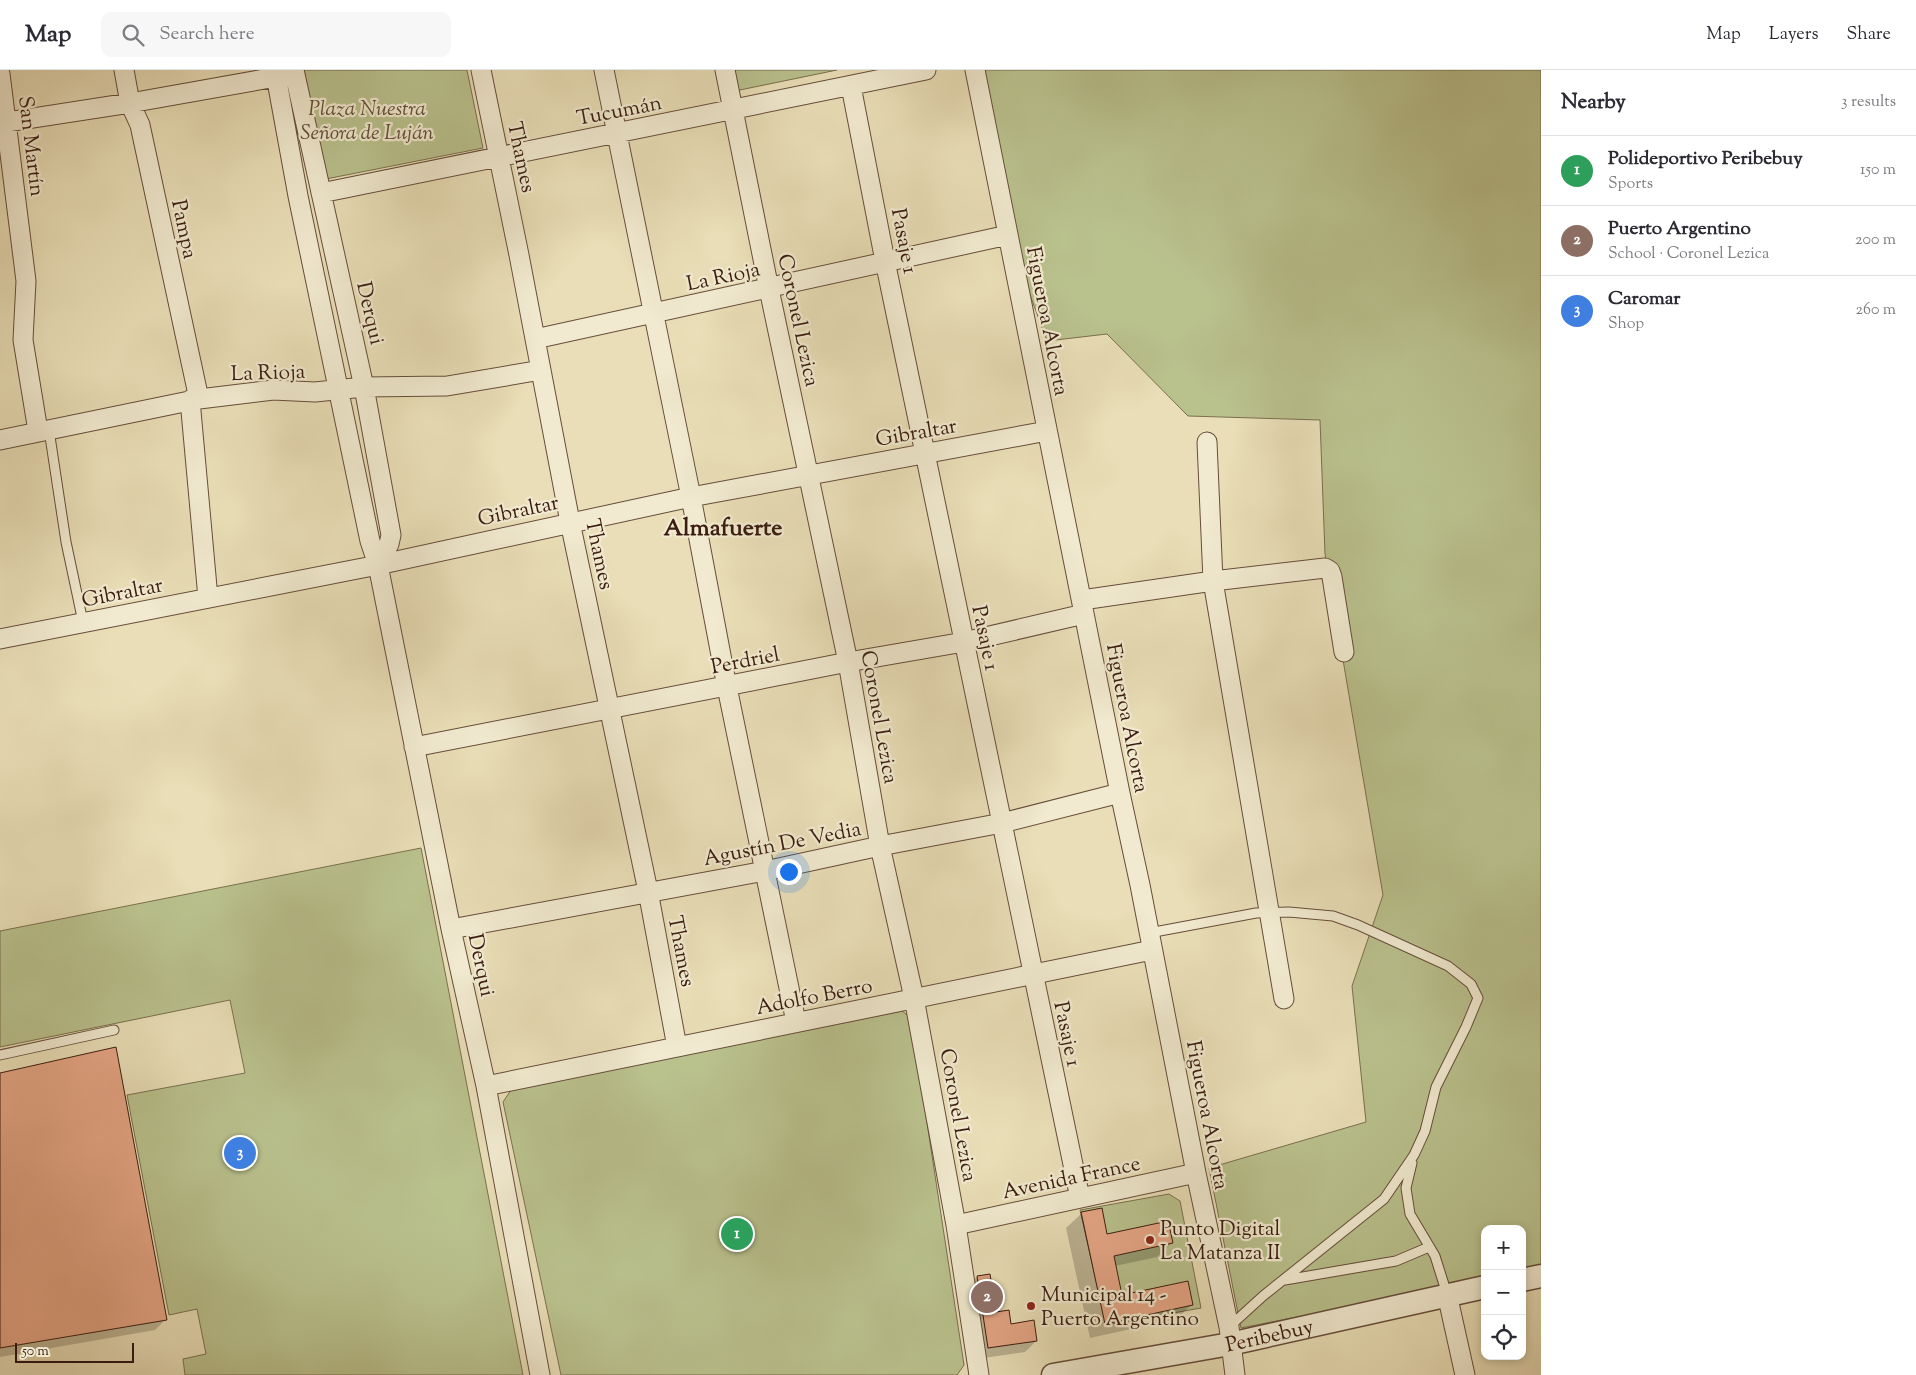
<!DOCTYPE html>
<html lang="en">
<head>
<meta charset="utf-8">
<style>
	body { margin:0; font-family:"Sorts Mill Goudy",serif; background:#f7f7f7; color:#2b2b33 }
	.controls { position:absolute; right:15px; bottom:15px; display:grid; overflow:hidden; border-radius:10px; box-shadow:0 2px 8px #0003 }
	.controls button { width:45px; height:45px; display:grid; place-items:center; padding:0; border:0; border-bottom:1px solid #e1e1e2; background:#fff; color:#2b2b33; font:25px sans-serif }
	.scale { position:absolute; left:15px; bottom:12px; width:119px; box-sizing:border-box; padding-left:5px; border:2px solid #3a1d10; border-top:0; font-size:14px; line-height:18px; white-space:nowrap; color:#3a1d10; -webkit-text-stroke:4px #f1ead0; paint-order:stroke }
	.you { position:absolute; left:788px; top:801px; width:18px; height:18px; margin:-12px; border:4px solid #fff; border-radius:50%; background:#1a73e8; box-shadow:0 0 0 8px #1a73e833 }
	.badge { display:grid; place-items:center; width:32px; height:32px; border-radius:50%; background:#2563eb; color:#fff; font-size:16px; font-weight:700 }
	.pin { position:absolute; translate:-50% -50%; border:2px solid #fff; box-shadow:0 1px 5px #0006 }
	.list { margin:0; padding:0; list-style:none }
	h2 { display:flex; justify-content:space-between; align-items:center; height:65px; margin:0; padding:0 20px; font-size:21px }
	h2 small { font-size:16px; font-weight:400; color:#7c7c81 }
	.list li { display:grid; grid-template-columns:32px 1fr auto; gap:15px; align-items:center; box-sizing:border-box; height:70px; padding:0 20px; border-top:1px solid #e1e1e2 }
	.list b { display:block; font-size:19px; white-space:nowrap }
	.list p { margin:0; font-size:16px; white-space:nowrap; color:#7c7c81 }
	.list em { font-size:16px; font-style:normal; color:#7c7c81 }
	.icon { flex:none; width:28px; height:28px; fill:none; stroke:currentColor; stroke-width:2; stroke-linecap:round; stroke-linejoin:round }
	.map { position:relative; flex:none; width:1541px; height:1305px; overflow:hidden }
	header { display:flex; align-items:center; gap:30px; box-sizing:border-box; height:70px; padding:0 25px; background:#fff; border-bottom:1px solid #e1e1e2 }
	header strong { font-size:24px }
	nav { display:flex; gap:28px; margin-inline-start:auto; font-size:18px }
	.search { width:350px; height:45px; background:#f7f7f7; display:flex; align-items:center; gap:12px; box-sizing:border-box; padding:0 18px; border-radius:10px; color:#7c7c81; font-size:19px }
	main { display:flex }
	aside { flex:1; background:#fff }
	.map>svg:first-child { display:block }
	.green { fill:#b9c18d; stroke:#7a6f4e }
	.shadow { fill:#0003 }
	.building { fill:#e5a585; stroke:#3a1d10 }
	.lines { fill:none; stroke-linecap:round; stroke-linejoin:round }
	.service-casing { stroke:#664d3a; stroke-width:11 }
	.minor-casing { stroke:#664d3a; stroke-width:21 }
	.tertiary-casing { stroke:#664d3a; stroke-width:25 }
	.service { stroke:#f1ead0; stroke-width:9 }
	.minor { stroke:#f1ead0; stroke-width:19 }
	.tertiary { stroke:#f1ead0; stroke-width:22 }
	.poi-dot { fill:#8f2418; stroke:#f1ead0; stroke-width:2 }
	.labels { text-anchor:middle; stroke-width:4.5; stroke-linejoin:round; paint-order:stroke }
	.park-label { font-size:21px; font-style:italic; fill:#604e36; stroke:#f1ead0 }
	.street-label { font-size:21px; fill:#3a1d10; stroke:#f1ead0 }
	.poi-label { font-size:21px; fill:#3a1d10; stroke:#f1ead0; text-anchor:start }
	.quarter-label { font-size:24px; font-weight:bold; fill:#3a1d10; stroke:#f1ead0 }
</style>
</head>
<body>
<header>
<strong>Map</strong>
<div class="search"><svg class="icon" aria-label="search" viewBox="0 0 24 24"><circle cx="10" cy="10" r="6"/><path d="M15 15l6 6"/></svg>Search here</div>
<nav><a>Map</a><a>Layers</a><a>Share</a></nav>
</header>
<main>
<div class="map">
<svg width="1541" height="1305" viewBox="0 0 1541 1305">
	<rect width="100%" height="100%" fill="#e9deb7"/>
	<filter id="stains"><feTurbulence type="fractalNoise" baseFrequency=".004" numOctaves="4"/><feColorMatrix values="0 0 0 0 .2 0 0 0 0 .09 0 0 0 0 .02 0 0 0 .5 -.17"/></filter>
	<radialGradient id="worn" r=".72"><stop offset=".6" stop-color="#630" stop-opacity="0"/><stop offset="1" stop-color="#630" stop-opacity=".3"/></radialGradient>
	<path class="green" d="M304,0H467L483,78L326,109Z
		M731,0H837L735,21Z
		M975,0H1541V1199L1522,1203V1159H1485V1210L1241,1258L1209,1098L1366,1052L1352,916L1383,825L1325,484L1320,350L1188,346L1107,264L1047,271L1008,165Z
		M421,778L523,1305H185L183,1289L206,1284L197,1239L169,1245L127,1025L245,1003L230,930L0,977V861Z
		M902,941L911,948L964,1295L957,1305H561L503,1032L511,1020Z
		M1169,1124L1180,1131L1201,1238L1106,1255L1080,1140Z"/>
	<path class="shadow" d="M0,1005L166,1249L155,1260L0,1287Z
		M1101,1140L1106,1166L1172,1172L1157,1187L1115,1196L1121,1226L1191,1235L1177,1249L1090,1268L1066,1158L1081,1144Z
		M977,1207L995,1244L1036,1271L1025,1282L977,1289L966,1218Z"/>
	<path class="building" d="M116,977L167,1250L0,1278V1003Z
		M1102,1138L1107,1164L1168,1151L1173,1173L1114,1186L1122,1225L1188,1211L1193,1235L1105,1254L1081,1142Z
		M990,1204L996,1242L1009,1240L1011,1254L1034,1250L1037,1271L988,1278L977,1206Z"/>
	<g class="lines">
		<g class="service-casing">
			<path id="service" d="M49,360L66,472L83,552
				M1149,863L1256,843L1289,842L1333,846L1358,855L1448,896L1471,914L1478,928L1466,957L1436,1017L1425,1061L1414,1085L1384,1129L1263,1226L1229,1257
				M0,985L114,960
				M1412,1093L1406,1118L1410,1144L1435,1186L1447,1224
				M1285,1210L1396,1191L1429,1177"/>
		</g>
		<g class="minor-casing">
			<path id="minor" d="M124,0L130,33L140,55L199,329
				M275,0L298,126L370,471L378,495L451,859L486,1016L540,1305
				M294,0L364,317L391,465L389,474L378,495
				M481,0L519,185L570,452L648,821L677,977
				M604,0L691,427L727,617L796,952
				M725,0L769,219L848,592L880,776L914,928L956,1155L979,1305
				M975,0L1120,723L1140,815L1196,1103L1229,1257L1235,1305
				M0,4L26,211L23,270L38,361
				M851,16L885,191L1080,1128
				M0,53L130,33L276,7H288
				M321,123L926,0
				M535,269L1008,165
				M190,330L208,528
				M0,370L199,329L273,320L315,322L364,317L447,316L541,300
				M1207,372L1213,511L1325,498L1330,501L1332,507L1344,582
				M1082,530L1213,511L1284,929
				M0,569L378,495L691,427L1047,361
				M414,677L848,592L964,572L1084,544
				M451,859L765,801L880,776L1002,753L1120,723
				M486,1016L1152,880
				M956,1155L1196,1103
				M1447,1224L1465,1305"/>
		</g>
		<g class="tertiary-casing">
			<g id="tertiary">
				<path d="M1522,1210L1541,1206"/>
				<path id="s1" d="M1053,1305L1230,1274L1485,1217"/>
			</g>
		</g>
		<use href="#service" class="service"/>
		<use href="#minor" class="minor"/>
		<use href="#tertiary" class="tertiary"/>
	</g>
	<g class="poi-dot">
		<circle cx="1150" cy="1170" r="5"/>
		<circle cx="1031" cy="1236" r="5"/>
	</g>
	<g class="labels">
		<g class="park-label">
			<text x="367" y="45">Plaza Nuestra<tspan x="367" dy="24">Señora de Luján</tspan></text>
		</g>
		<g class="street-label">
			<text transform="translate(619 40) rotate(-11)" y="7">Tucumán</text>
			<text transform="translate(32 76) rotate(83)" y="7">San Martín</text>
			<text transform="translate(522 87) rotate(78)" y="7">Thames</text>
			<text transform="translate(185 159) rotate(78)" y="7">Pampa</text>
			<text transform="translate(905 171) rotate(79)" y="7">Pasaje 1</text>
			<text transform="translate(723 206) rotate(-12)" y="7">La Rioja</text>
			<text transform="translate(371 243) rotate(77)" y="7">Derqui</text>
			<text transform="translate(799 250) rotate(78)" y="7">Coronel Lezica</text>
			<text transform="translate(1048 251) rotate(79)" y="7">Figueroa Alcorta</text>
			<text transform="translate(268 302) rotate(-2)" y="7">La Rioja</text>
			<text transform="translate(916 362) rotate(-10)" y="7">Gibraltar</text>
			<text transform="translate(518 440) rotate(-12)" y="7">Gibraltar</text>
			<text transform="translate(600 484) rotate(78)" y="7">Thames</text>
			<text transform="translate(122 522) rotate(-11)" y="7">Gibraltar</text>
			<text transform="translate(986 568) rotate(78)" y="7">Pasaje 1</text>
			<text transform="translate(745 590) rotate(-11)" y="7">Perdriel</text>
			<text transform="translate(880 647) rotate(80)" y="7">Coronel Lezica</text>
			<text transform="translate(1128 648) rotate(79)" y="7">Figueroa Alcorta</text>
			<text transform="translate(782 773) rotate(-11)" y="7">Agustín De Vedia</text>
			<text transform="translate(682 881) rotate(79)" y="7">Thames</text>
			<text transform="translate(482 895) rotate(78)" y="7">Derqui</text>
			<text transform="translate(814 926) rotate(-11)" y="7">Adolfo Berro</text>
			<text transform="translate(1068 964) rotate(78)" y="7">Pasaje 1</text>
			<text transform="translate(959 1045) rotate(80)" y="7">Coronel Lezica</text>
			<text transform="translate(1208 1045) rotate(79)" y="7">Figueroa Alcorta</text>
			<text transform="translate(1071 1107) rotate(-12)" y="7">Avenida France</text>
			<text dy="7" stroke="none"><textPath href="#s1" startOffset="220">Peribebuy</textPath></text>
		</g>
		<g class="poi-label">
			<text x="1160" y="1165">Punto Digital<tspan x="1160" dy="24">La Matanza II</tspan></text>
			<text x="1041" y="1231">Municipal 14 -<tspan x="1041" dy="24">Puerto Argentino</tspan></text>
		</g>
		<g class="quarter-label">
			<text x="723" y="465">Almafuerte</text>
		</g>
	</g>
	<rect width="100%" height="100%" filter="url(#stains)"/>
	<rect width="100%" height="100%" fill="url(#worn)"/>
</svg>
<div class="controls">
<button>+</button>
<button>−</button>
<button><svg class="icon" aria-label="locate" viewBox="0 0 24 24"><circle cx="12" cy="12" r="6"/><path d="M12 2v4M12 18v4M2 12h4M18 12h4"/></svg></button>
</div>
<div class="scale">50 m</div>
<div class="you"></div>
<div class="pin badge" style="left:737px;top:1164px;background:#2e9e5b">1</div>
<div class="pin badge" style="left:987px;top:1227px;background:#8d6e63">2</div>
<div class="pin badge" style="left:240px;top:1083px;background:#3f7fe0">3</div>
</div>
<aside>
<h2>Nearby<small>3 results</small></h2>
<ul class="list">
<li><span class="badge" style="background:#2e9e5b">1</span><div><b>Polideportivo Peribebuy</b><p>Sports</p></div><em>150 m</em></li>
<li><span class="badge" style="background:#8d6e63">2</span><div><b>Puerto Argentino</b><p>School · Coronel Lezica</p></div><em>200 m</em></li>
<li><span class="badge" style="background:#3f7fe0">3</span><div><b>Caromar</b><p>Shop</p></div><em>260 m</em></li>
</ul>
</aside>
</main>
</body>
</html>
